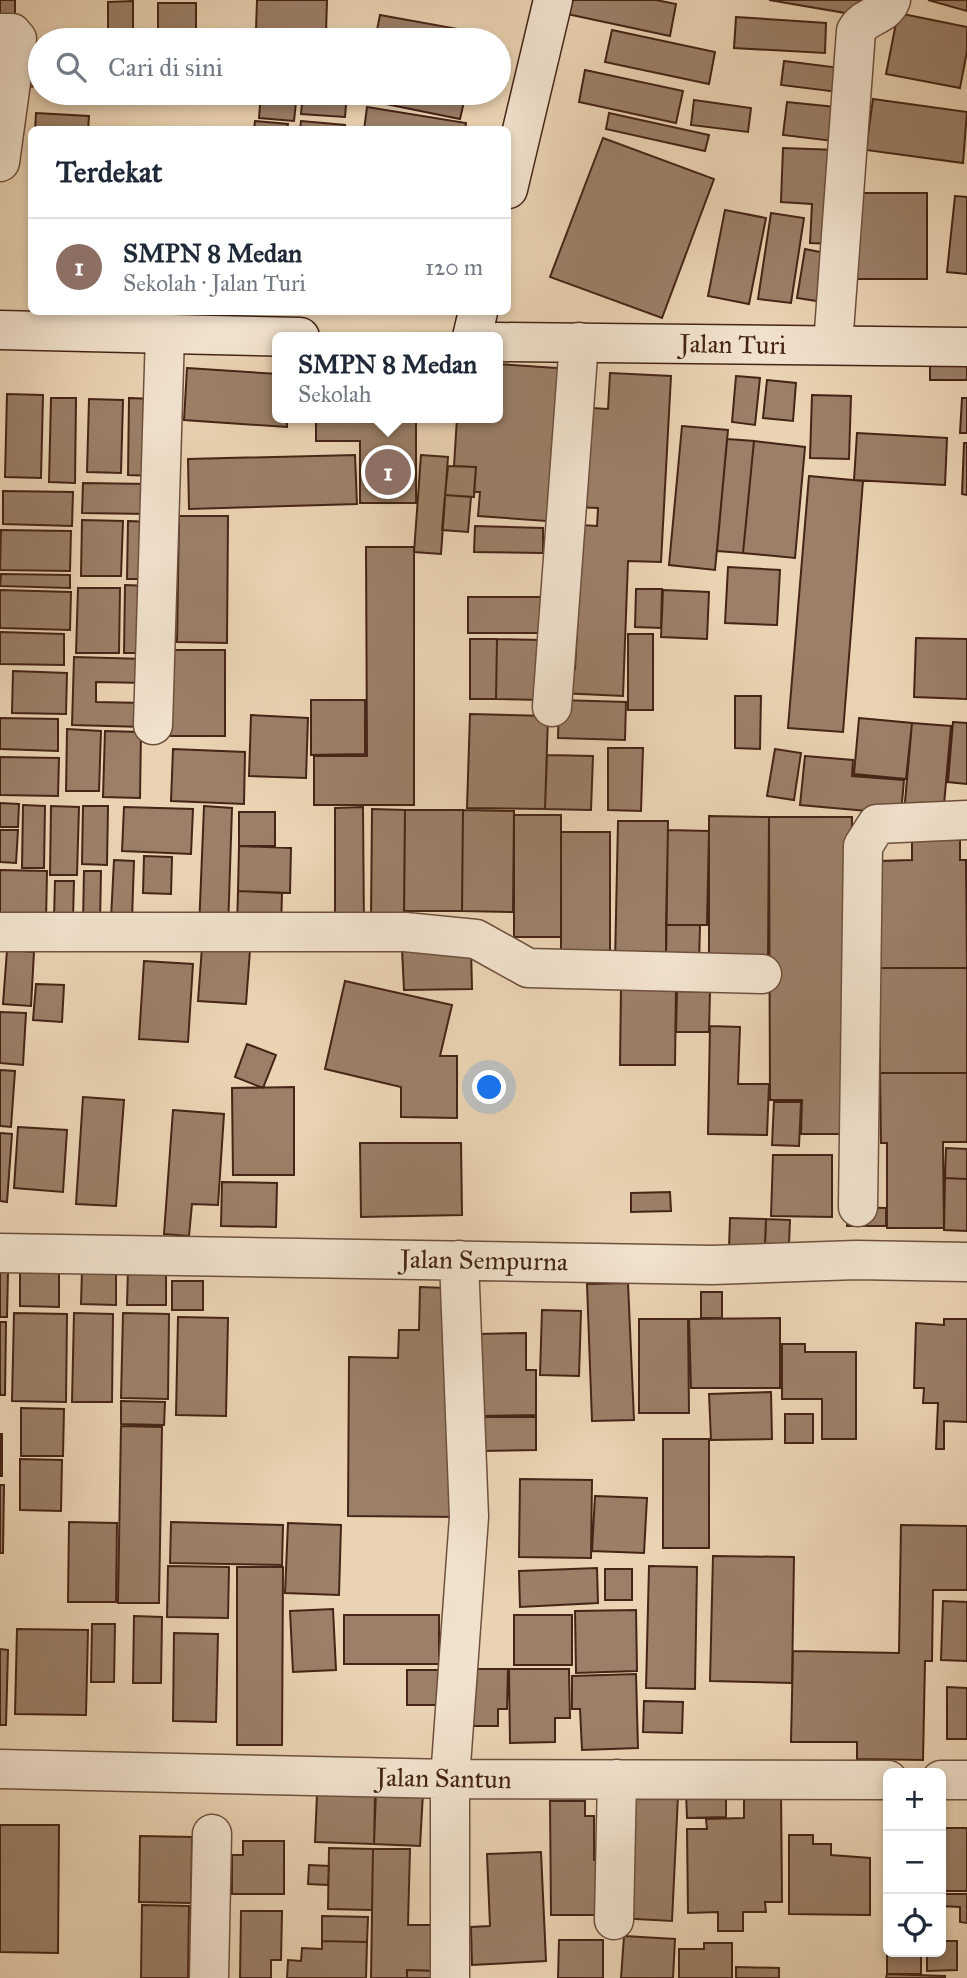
<!DOCTYPE html>
<html lang="id">
<head>
<meta charset="utf-8">
<style>
	body { margin:0; font-family:"IM FELL Great Primer",serif; background:#f6f6f7; color:#1f2937 }
	.controls { position:absolute; right:21px; bottom:21px; display:grid; overflow:hidden; border-radius:10px; box-shadow:0 4px 10px #0003 }
	.controls button { width:63px; height:63px; display:grid; place-items:center; padding:0; border:0; border-bottom:2px solid #e0e1e3; background:#fff; color:#1f2937; font:35px sans-serif }
	.you { position:absolute; left:490px; top:1088px; width:24px; height:24px; margin:-18px; border:5px solid #fff; border-radius:50%; background:#1a73e8; box-shadow:0 0 0 10px #1a73e833 }
	.badge { display:grid; place-items:center; width:46px; height:46px; border-radius:50%; background:#8f2418; color:#fff; font-size:23px; font-weight:700 }
	.pin { position:absolute; translate:-50% -50%; border:4px solid #fff; box-shadow:0 2px 7px #0006 }
	.popup { position:absolute; left:272px; top:332px; width:231px; height:91px; box-sizing:border-box; display:grid; place-content:center; border-radius:10px; background:#fff; filter:drop-shadow(0 2px 5px #0005); font-size:23px; white-space:nowrap; color:#747a83 }
	.popup b { font-size:26px; color:#1f2937 }
	.popup::after { content:''; position:absolute; left:50%; top:100%; margin-left:-14px; border:14px solid transparent; border-top-color:#fff }
	.list { margin:0; padding:0; list-style:none }
	h2 { display:flex; justify-content:space-between; align-items:center; height:91px; margin:0; padding:0 28px; font-size:30px }
	h2 small { font-size:23px; font-weight:400; color:#747a83 }
	.list li { display:grid; grid-template-columns:46px 1fr auto; gap:21px; align-items:center; box-sizing:border-box; height:98px; padding:0 28px; border-top:2px solid #e0e1e3 }
	.list b { display:block; font-size:26px; white-space:nowrap }
	.list p { margin:0; font-size:23px; white-space:nowrap; color:#747a83 }
	.list em { font-size:23px; font-style:normal; color:#747a83 }
	.icon { flex:none; width:38px; height:38px; fill:none; stroke:currentColor; stroke-width:2; stroke-linecap:round; stroke-linejoin:round }
	.map { position:relative; flex:none; width:967px; height:1978px; overflow:hidden }
	.search { position:absolute; background:#fff; box-shadow:0 4px 10px #0003; left:28px; top:28px; width:483px; height:77px; display:flex; align-items:center; gap:18px; box-sizing:border-box; padding:0 24px; border-radius:38px; color:#747a83; font-size:26px }
	.panel { position:absolute; background:#fff; box-shadow:0 4px 10px #0003; left:28px; top:126px; width:483px; height:189px; border-radius:10px }
	.map>svg:first-child { display:block }
	.building { fill:#9b7f68; stroke:#462416; stroke-width:2 }
	.lines { fill:none; stroke-linecap:round; stroke-linejoin:round }
	.minor-casing { stroke:#6f503d; stroke-width:41 }
	.secondary-casing { stroke:#462416; stroke-width:41 }
	.minor { stroke:#f1e2ce; stroke-width:38 }
	.secondary { stroke:#f1e2ce; stroke-width:38 }
	.labels { text-anchor:middle; stroke-width:6; stroke-linejoin:round; paint-order:stroke }
	.street-label { font-size:26px; fill:#462416; stroke:#f1e2ce }
</style>
</head>
<body>
<div class="map">
<svg width="967" height="1978" viewBox="0 0 967 1978">
	<rect width="100%" height="100%" fill="#ead3b3"/>
	<filter id="stains"><feTurbulence type="fractalNoise" baseFrequency=".00286" numOctaves="4"/><feColorMatrix values="0 0 0 0 .2 0 0 0 0 .09 0 0 0 0 .02 0 0 0 .5 -.17"/></filter>
	<radialGradient id="worn" r=".72"><stop offset=".6" stop-color="#630" stop-opacity="0"/><stop offset="1" stop-color="#630" stop-opacity=".3"/></radialGradient>
	<path class="building" d="M0,0H15V30H0Z
		M257,0H327L326,33L256,30Z
		M570,0H656L676,4L670,36L567,14Z
		M769,0H865L863,16Z
		M928,0H967V11Z
		M133,1V40H108V2Z
		M158,3H196V40H158Z
		M898,13L967,27V51L960,88L886,74Z
		M380,15L480,33L479,40H375Z
		M736,17L826,23L825,53L734,48Z
		M612,30L715,52L709,84L605,62Z
		M27,48H40V86L27,87Z
		M784,61L849,69L846,93L781,85Z
		M585,70L683,91L676,123L579,102Z
		M261,93H297L294,121L259,118Z
		M303,93H347L345,117L301,114Z
		M368,93H466L460,119L366,100Z
		M873,99L967,112L963,163L866,150Z
		M694,100L751,108L748,132L691,125Z
		M787,102L845,108L841,142L783,135Z
		M367,107L466,123L465,130H364Z
		M36,113L89,116L88,130H35Z
		M609,113L709,135L705,151L606,129Z
		M255,121L288,124L287,130H254Z
		M301,121L345,125V130H300Z
		M603,138L714,179L662,318L550,277Z
		M783,148L837,150L835,244L810,243L812,204L781,202Z
		M32,180V219H29Z
		M849,193H927V279H849Z
		M955,196L967,197V274L947,272Z
		M725,210L766,218L749,304L708,296Z
		M771,213L804,218L791,303L758,299Z
		M805,249L830,254L823,302L797,298Z
		M930,355H967V380H930Z
		M498,364L571,369L560,522L478,516L480,492H474L476,467L454,466L457,418H498Z
		M187,368L278,374V418H287V427L184,420Z
		M610,373L671,376L661,562L628,561L623,696L560,693L561,669H575L582,525L597,526L598,508L571,507L576,407L608,409Z
		M736,376L760,378L755,425L732,422Z
		M767,380L796,383L793,421L763,418Z
		M7,394L43,395L41,478L5,477Z
		M812,395L851,396L849,459L810,458Z
		M51,398H76L75,483L49,482Z
		M129,398L155,399L154,476L128,475Z
		M962,398H967V433H960Z
		M89,399L123,400L121,473L87,472Z
		M316,418H416V503H360V441H316Z
		M682,426L728,430L715,570L669,565Z
		M857,433L947,438L945,485L854,480Z
		M727,439L754,441L743,553L717,551Z
		M754,441L805,447L795,558L743,553Z
		M964,443H967V495L962,494Z
		M355,455L357,504L189,509L188,459Z
		M421,455L448,457L441,554L414,552Z
		M448,466L476,467L474,497L445,495Z
		M809,476L863,481L843,732L788,728Z
		M83,483L150,484L149,514L82,513Z
		M3,491L73,492L72,526L3,524Z
		M445,495L471,497L468,532L442,530Z
		M179,516H228L227,643L177,642Z
		M82,520L123,521L121,576H81Z
		M128,521L153,522L151,579H127Z
		M475,526L543,528V553L474,552Z
		M1,530L71,531L70,571L0,570Z
		M366,547H414V805H314V756H367Z
		M728,567L780,570L777,625L725,623Z
		M1,574L70,575V588L0,586Z
		M125,585L149,586L147,653H124Z
		M78,588H120L119,653H76Z
		M636,589H662L661,628L635,627Z
		M0,590L71,592L70,630L0,628Z
		M663,590L709,592L707,639L661,637Z
		M468,597H546V633H468Z
		M0,632L64,634V665L0,664Z
		M628,634H653V710H628Z
		M916,638L967,639V699L914,697Z
		M470,639H497L496,699H470Z
		M497,639L541,640V700L496,699Z
		M165,650H225V736H165Z
		M74,657L145,659L144,683L96,682V702L144,703V727L72,725Z
		M13,671L67,673L66,714L12,713Z
		M735,696H761L760,749L735,748Z
		M311,700H365V754L311,755Z
		M559,700L626,702L625,740L558,738Z
		M470,714L548,716L545,809L467,808Z
		M251,715L308,718L306,778L249,776Z
		M0,718L58,719V751L0,749Z
		M859,718L912,723L906,779L854,774Z
		M953,722L967,723V784L948,782Z
		M912,723L951,726L943,816L904,813Z
		M67,729L101,731L99,791H66Z
		M105,731L141,732L140,798L103,797Z
		M608,748H643L641,811L608,810Z
		M173,749L245,752L244,804L171,801Z
		M775,749L801,753L794,800L767,796Z
		M547,755L593,756L591,810L545,809Z
		M805,756L853,760L852,776L904,780L901,814L800,805Z
		M0,757L59,758L58,796L0,795Z
		M0,803L19,804L18,827H0Z
		M23,805L45,806L44,868H22Z
		M51,806L79,807L77,875H50Z
		M83,806H108L107,865L82,864Z
		M204,806L232,808L228,930L199,929Z
		M124,807L193,809L191,854L122,851Z
		M363,807L364,931H335V808Z
		M372,809L405,810L404,922L371,921Z
		M405,810H463L462,911H404Z
		M463,810L514,811L513,912L462,911Z
		M239,812H275V846H239Z
		M514,815H561V937H514Z
		M709,816L769,817L768,963H709Z
		M769,817H852L850,1134H801L802,1100H770Z
		M618,821H668L666,964L615,963Z
		M0,830H18L16,863L0,862Z
		M668,830L709,831L707,925H666Z
		M561,832H610V962H561Z
		M912,840H960V860H966L967,968H880L879,861L912,860Z
		M239,846L291,848L290,893L238,891Z
		M144,856L172,857L171,894L143,893Z
		M114,860L134,861L132,920L111,918Z
		M0,870L47,871L46,922L0,921Z
		M84,871H101L100,922H83Z
		M55,881H74L73,918H54Z
		M238,891L282,893L281,929L237,927Z
		M666,925H700L699,965L666,964Z
		M202,947L250,950L246,1004L198,1001Z
		M471,948L472,989L404,990L402,949Z
		M7,950L34,952L31,1006L3,1004Z
		M144,961L193,964L188,1042L139,1039Z
		M880,968H967V1073H880Z
		M345,981L452,1005L440,1056H457V1118L401,1117V1087L325,1069Z
		M36,984L64,985L62,1022L33,1020Z
		M621,986L676,987L675,1065H620Z
		M677,991L710,992L709,1032H676Z
		M0,1012L26,1013L23,1065L0,1063Z
		M710,1026L740,1027L738,1084H769L767,1135L708,1134Z
		M247,1044L276,1055L263,1088L235,1077Z
		M0,1070L15,1071L11,1127L0,1126Z
		M880,1073H967V1142H943L944,1228H887V1143H881Z
		M294,1087V1175H233L232,1088Z
		M83,1097L124,1100L116,1206L76,1204Z
		M774,1102H801L799,1146L772,1145Z
		M173,1110L224,1114L218,1205L192,1204L189,1236L164,1234Z
		M18,1127L67,1130L63,1192L14,1188Z
		M0,1133L12,1134L7,1202L0,1201Z
		M360,1143H461L462,1215L361,1217Z
		M946,1148L967,1149V1179L945,1178Z
		M773,1155H832V1217L771,1216Z
		M945,1178L967,1179V1231L944,1230Z
		M222,1182L277,1183L276,1227L221,1226Z
		M670,1192L671,1211L631,1212V1193Z
		M848,1207L886,1208V1226H847Z
		M730,1218L766,1219L765,1250L729,1249Z
		M766,1219L790,1220L789,1245L765,1244Z
		M20,1266L59,1267V1307L20,1306Z
		M128,1269H166V1305H127Z
		M82,1270L116,1271V1305L81,1304Z
		M0,1272H8L7,1317H0Z
		M172,1281H203V1310H172Z
		M628,1283L634,1420L592,1421L587,1284Z
		M420,1287L446,1288L462,1517L348,1516L349,1357L398,1358L399,1330H419Z
		M701,1292H722V1318H701Z
		M542,1310L581,1311L579,1376L540,1375Z
		M14,1313L67,1314L66,1402L12,1401Z
		M74,1313L113,1314L112,1402H72Z
		M123,1313L169,1314L168,1399L121,1398Z
		M178,1317L228,1318L226,1416L176,1415Z
		M780,1318V1388H691L689,1319Z
		M639,1319H688L689,1413H639Z
		M944,1319H967V1422L944,1421V1449H936L938,1403H923L924,1388H914L916,1323L944,1325Z
		M0,1322H6L5,1395H0Z
		M526,1333V1370H536V1415L479,1416L478,1334Z
		M782,1344H805V1352H856V1439H822V1399H782Z
		M771,1392L772,1439L711,1440L709,1394Z
		M121,1401L165,1402L164,1425L121,1424Z
		M21,1408L64,1409L63,1456H21Z
		M785,1414H813V1443H785Z
		M478,1417H536V1450L479,1451Z
		M121,1426L162,1427L159,1603H118Z
		M0,1434H2V1476H0Z
		M663,1439H709V1548H663Z
		M20,1459L62,1460L61,1511L20,1510Z
		M520,1479L592,1480L591,1558L519,1557Z
		M0,1485H4L3,1553H0Z
		M595,1496L647,1498L644,1553L592,1551Z
		M69,1522L117,1523L116,1602H68Z
		M171,1522L283,1525L282,1565L170,1563Z
		M288,1523L341,1525L339,1595L285,1593Z
		M901,1525L967,1526V1590H933L932,1661H925L923,1760L857,1759V1742H791L793,1651L899,1653Z
		M713,1556L794,1557L792,1683L710,1681Z
		M168,1566L229,1567L228,1618L167,1617Z
		M649,1566L697,1567L695,1689L646,1688Z
		M237,1567H283L282,1745H237Z
		M597,1568L598,1603L520,1607L519,1571Z
		M605,1569H632V1600H605Z
		M943,1601L967,1602V1661L941,1660Z
		M333,1609L336,1670L293,1672L290,1611Z
		M636,1610L637,1671L576,1673L575,1611Z
		M344,1615H439V1664H344Z
		M514,1615H572V1665H514Z
		M134,1616L162,1617L161,1683H133Z
		M92,1624H115L114,1682H91Z
		M17,1629L88,1630L86,1715L15,1714Z
		M174,1633L218,1634L216,1722L173,1721Z
		M0,1649L8,1650L6,1725H0Z
		M474,1669H508L507,1709H498V1726H473Z
		M509,1669H569L570,1718H555V1742L510,1743Z
		M407,1670H439V1705H407Z
		M636,1674L638,1748L582,1750L580,1709H572V1676Z
		M947,1687L967,1688V1739H947Z
		M644,1701L683,1702L682,1733L643,1732Z
		M376,1790L423,1793L420,1846L374,1844Z
		M781,1790L782,1902H765L766,1912H743V1931H718V1912L688,1913L687,1829H707L706,1819L744,1818V1791Z
		M726,1791V1817L687,1818L686,1792Z
		M317,1794L375,1796L374,1844L315,1842Z
		M624,1794L678,1796L672,1921L618,1918Z
		M550,1801H585V1816H594V1860H611V1915H551Z
		M0,1825H59L58,1953L0,1952Z
		M941,1828H967V1891H941Z
		M789,1835H813V1844H831V1855L870,1858V1915L789,1914Z
		M140,1836L192,1837L191,1903L139,1902Z
		M243,1841H284V1894H232V1855H243Z
		M329,1848L373,1849L372,1910L328,1909Z
		M373,1849H410L408,1925H444L442,1971L407,1970V1978H371Z
		M541,1852L546,1961L472,1965L471,1927L490,1926L487,1854Z
		M309,1865L329,1866L328,1885L308,1884Z
		M941,1894H967V1923L960,1922V1907L941,1906Z
		M142,1905L189,1906L188,1978H141Z
		M241,1911H282L281,1960H271V1978H240Z
		M322,1916L368,1917L367,1942L322,1941Z
		M887,1928L888,1952H921V1974H887Z
		M624,1936L675,1939L673,1978H621Z
		M559,1940H603V1978H558Z
		M322,1941L367,1942L366,1978H287L288,1960L301,1961L302,1948L322,1949Z
		M941,1941H957V1970L927,1971V1952H941Z
		M704,1943H732V1978H679V1949H704Z
		M736,1967L779,1968V1978H736Z
		M407,1970L435,1971L434,1978H407Z
		M887,1974L945,1976V1978H886Z"/>
	<g class="lines">
		<g class="minor-casing">
			<path id="minor" d="M0,33H12L17,39L0,162
				M833,345L856,31C864,15 885,17 891,0
				M552,707L579,342
				M153,725L165,334
				M0,932H405L476,939L528,968L762,974
				M858,1207L863,846L877,824L967,820
				M0,1253L712,1265L856,1260L967,1262
				M0,1769L450,1779L888,1780
				M941,1780H967
				M614,1920L617,1779
				M209,1978L212,1834
				M450,1978V1779L469,1517L459,1260"/>
		</g>
		<g class="secondary-casing">
			<path id="secondary" d="M508,189L553,0
				M0,330L300,337
				M472,337L478,312
				M498,342L967,347"/>
		</g>
		<use href="#minor" class="minor"/>
		<use href="#secondary" class="secondary"/>
	</g>
	<g class="labels">
		<g class="street-label">
			<text transform="translate(733 344) rotate(1)" y="9">Jalan Turi</text>
			<text transform="translate(484 1260) rotate(1)" y="9">Jalan Sempurna</text>
			<text transform="translate(444 1778) rotate(1)" y="9">Jalan Santun</text>
		</g>
	</g>
	<rect width="100%" height="100%" filter="url(#stains)"/>
	<rect width="100%" height="100%" fill="url(#worn)"/>
</svg>
<div class="controls">
<button>+</button>
<button>−</button>
<button><svg class="icon" aria-label="locate" viewBox="0 0 24 24"><circle cx="12" cy="12" r="6"/><path d="M12 2v4M12 18v4M2 12h4M18 12h4"/></svg></button>
</div>
<div class="you"></div>
<div class="pin badge" style="left:388px;top:472px;background:#8d6e63">1</div>
<div class="popup"><b>SMPN 8 Medan</b>Sekolah</div>
<div class="search"><svg class="icon" aria-label="search" viewBox="0 0 24 24"><circle cx="10" cy="10" r="6"/><path d="M15 15l6 6"/></svg>Cari di sini</div>
<section class="panel">
<h2>Terdekat<small></small></h2>
<ul class="list">
<li><span class="badge" style="background:#8d6e63">1</span><div><b>SMPN 8 Medan</b><p>Sekolah · Jalan Turi</p></div><em>120 m</em></li>
</ul>
</section>
</div>
</body>
</html>
